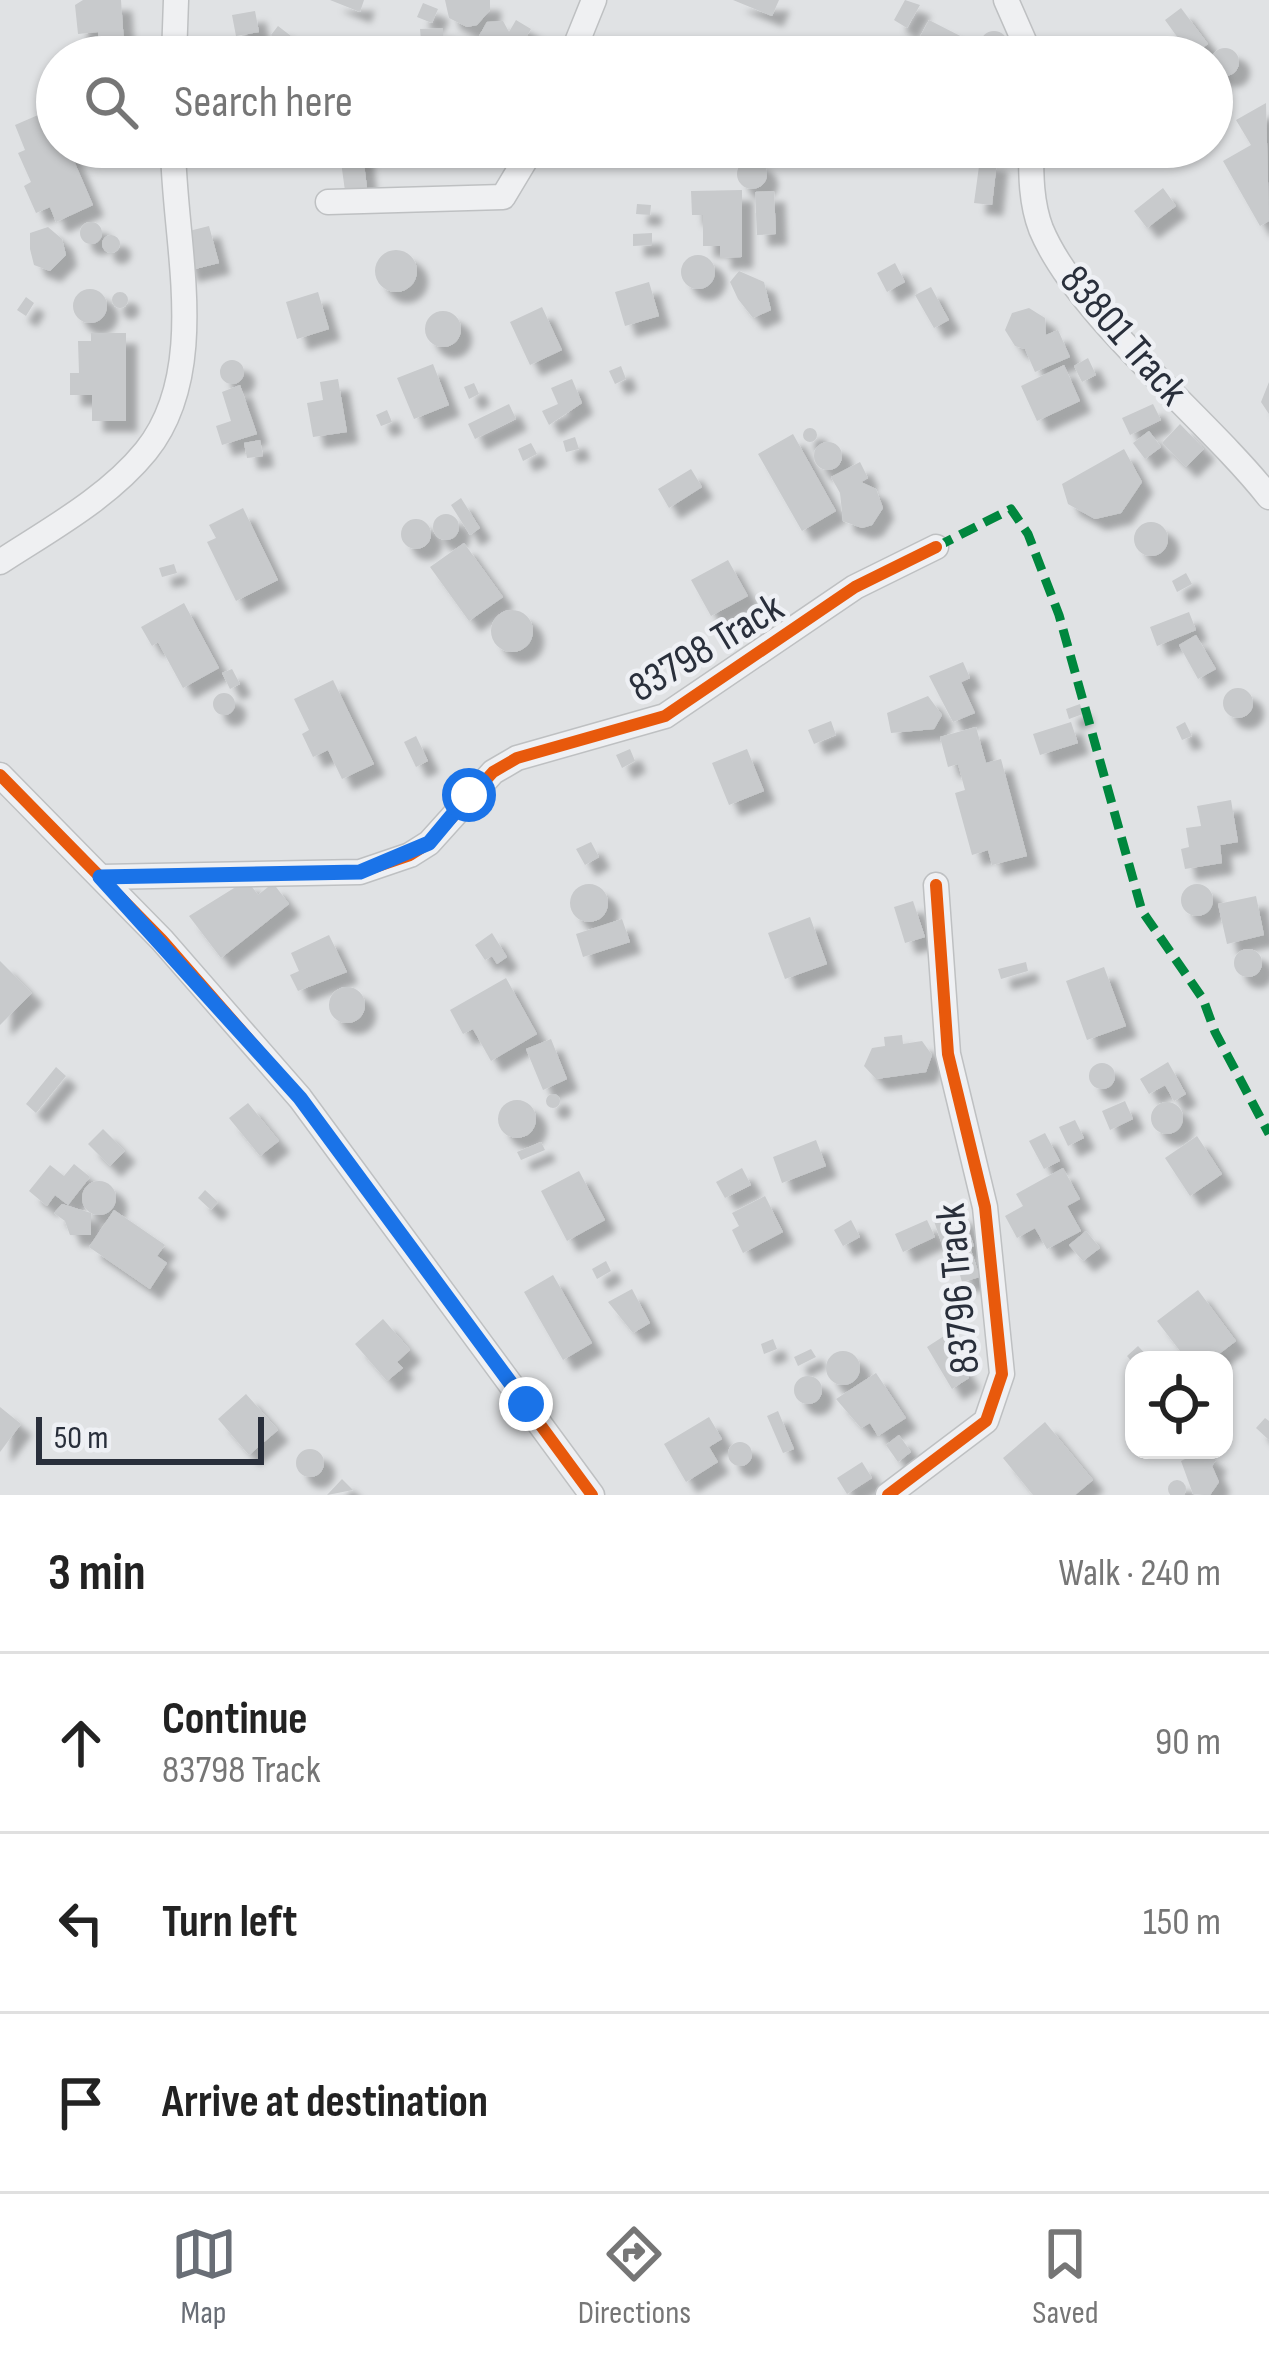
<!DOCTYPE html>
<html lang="en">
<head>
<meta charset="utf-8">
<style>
	body { margin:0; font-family:"Sofia Sans Condensed",sans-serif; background:#f2f2f2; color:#222 }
	.controls { position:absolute; right:36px; bottom:36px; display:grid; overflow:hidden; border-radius:24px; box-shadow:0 3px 9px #0004 }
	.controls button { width:108px; height:108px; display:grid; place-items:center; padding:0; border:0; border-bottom:3px solid #e0e0e0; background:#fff; color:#222; font:60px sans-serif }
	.scale { position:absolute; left:36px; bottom:30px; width:228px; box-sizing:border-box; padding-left:12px; border:6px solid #292f3b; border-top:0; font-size:33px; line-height:42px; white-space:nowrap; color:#292f3b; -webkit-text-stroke:9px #eef0f4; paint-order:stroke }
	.stop { position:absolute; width:36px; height:36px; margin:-27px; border:9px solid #1a73e8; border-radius:50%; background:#fff }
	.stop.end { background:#1a73e8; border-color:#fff; box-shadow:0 3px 12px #0008 }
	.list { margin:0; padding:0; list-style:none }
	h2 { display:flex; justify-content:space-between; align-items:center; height:156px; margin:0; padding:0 48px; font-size:51px }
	h2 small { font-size:39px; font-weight:400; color:#767676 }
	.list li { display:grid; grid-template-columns:78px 1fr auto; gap:36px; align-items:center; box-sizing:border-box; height:180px; padding:0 48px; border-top:3px solid #e0e0e0 }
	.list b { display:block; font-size:45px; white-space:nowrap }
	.list p { margin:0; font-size:39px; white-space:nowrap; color:#767676 }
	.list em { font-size:39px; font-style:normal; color:#767676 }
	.icon { flex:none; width:66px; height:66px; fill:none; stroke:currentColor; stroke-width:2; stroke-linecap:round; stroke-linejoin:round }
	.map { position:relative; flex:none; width:1269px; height:1495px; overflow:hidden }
	.search { position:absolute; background:#fff; box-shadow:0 3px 9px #0004; left:36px; right:36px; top:36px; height:132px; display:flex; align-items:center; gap:30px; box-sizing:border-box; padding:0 42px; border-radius:66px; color:#767676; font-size:45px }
	.sheet { height:696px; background:#fff }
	nav { display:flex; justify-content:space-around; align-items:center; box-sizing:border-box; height:168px; border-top:3px solid #e0e0e0; background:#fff; font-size:33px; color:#767676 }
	nav a { display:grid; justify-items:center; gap:6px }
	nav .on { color:#696e76 }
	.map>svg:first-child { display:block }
	.building { fill:#c8cacc; filter:url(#shadow) }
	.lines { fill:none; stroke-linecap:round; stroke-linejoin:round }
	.minor-casing { stroke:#bec0c2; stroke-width:27 }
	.minor { stroke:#eff0f2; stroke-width:24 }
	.quiet { stroke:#00873e; stroke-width:9; stroke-dasharray:18 9; stroke-linecap:butt }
	.cycleway-casing { stroke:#eef0f4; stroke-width:20 }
	.cycleway { stroke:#e8590c; stroke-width:12 }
	.route { stroke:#1a73e8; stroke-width:15 }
	.labels { text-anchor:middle; stroke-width:9; stroke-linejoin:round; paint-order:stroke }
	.street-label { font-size:42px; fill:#292f3b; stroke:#eef0f4 }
</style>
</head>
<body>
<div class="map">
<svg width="1269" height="1495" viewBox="0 0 1269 1495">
	<defs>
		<filter id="shadow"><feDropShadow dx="11" dy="11" stdDeviation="3" flood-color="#0004"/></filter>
	</defs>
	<rect width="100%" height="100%" fill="#e0e2e4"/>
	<path class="building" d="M83,0H121L124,43L99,45L98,32L78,34L75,5Z
		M330,0H364L360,12Z
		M445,0H490V10L477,25L467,27L449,18Z
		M733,0H779L772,16Z
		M905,0L920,5L907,28L894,20Z
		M423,3L438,9L432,23L417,17Z
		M1181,8L1208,44L1191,56L1165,20Z
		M255,11L259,32L236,36L232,15Z
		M516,20L531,29L516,54L505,47L488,49L479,36L487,22L503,21L509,32Z
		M929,20L968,40L959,57H909Z
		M278,26L291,36L282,46V57H260L262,43L279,45L271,35Z
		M443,28V40H421L420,29Z
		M980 45a14 14 0 1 1 28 0a14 14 0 1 1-28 0Z
		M1211 62a14 14 0 1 1 28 0a14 14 0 1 1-28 0Z
		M1266,103L1269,221L1260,226L1223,161L1251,145L1236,120Z
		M52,109L57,147H68L93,205L56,222L50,207L36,213L24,186L31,182L18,153L25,150L15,125Z
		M339,147H362L367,188L345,191Z
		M980,159L997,161L992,205L974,203Z
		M737 174a15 15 0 1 1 30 0a15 15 0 1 1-30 0Z
		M1163,188L1176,206L1147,228L1134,211Z
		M742,190V257L720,258V246H703V215H692L691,191Z
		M774,191L776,234L757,235L755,192Z
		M637,204L651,205L650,215L636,214Z
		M80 233a11 11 0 1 1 22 0a11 11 0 1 1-22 0Z
		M209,226L219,263L187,271L177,234Z
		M48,227L62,239L66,255L50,271L34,265L30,249V233Z
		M652,233V245L633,246V234Z
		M102 244a9 9 0 1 1 18 0a9 9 0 1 1-18 0Z
		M375 271a21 21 0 1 1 42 0a21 21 0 1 1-42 0Z
		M681 272a17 17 0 1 1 34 0a17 17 0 1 1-34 0Z
		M895,263L905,282L887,292L877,273Z
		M739,271L764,282L771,310L753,318L738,299L730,282Z
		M649,282L659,316L625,326L615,292Z
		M931,287L949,320L934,328L915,295Z
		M73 306a17 17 0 1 1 34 0a17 17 0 1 1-34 0Z
		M112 300a8 8 0 1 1 16 0a8 8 0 1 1-16 0Z
		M318,292L329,329L297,339L286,302Z
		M26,297L34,303L26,316L17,310Z
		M542,307L562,350L530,365L510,322Z
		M1029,308L1045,318L1046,335L1058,330L1070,357L1035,372L1025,349L1015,346L1005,330L1012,313Z
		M425 329a18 18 0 1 1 36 0a18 18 0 1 1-36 0Z
		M91,333H126V421H92V395H70V373H79L78,341H91Z
		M1088,358L1096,375L1082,382L1074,366Z
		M220 372a12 12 0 1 1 24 0a12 12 0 1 1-24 0Z
		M433,364L449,405L414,419L397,378Z
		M1064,365L1080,401L1037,421L1021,386Z
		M621,366L626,379L615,384L609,371Z
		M338,379L347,432L313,437L307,403L323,400L320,382Z
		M572,379L582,403L549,425L542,411L558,404L551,388Z
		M1269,382V414L1261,402Z
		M474,383L479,394L469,399L464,387Z
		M240,385L257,434L222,445L216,426L231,421L222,392Z
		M509,404L516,419L475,439L468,424Z
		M1153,404L1161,420L1130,435L1122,418Z
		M387,410L392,422L381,426L376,415Z
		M1180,424L1204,449L1186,467L1162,443Z
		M803 435a7 7 0 1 1 14 0a7 7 0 1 1-14 0Z
		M1149,431L1161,447L1145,459L1133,443Z
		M793,434L836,511L802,531L758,454Z
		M575,437L579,449L566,452L563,441Z
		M260,440L263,456L247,458L244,443Z
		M814 456a14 14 0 1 1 28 0a14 14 0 1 1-28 0Z
		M531,443L537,454L523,461L518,449Z
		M1124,449L1142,482L1121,513L1095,519L1068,504L1062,484Z
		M860,462L868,478L861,482L876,489L883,508L872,525L862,528L843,521L840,493L831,477Z
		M691,469L702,487L669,508L658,489Z
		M461,498L480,528L470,535L451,505Z
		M243,508L278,580L236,601L207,542L216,538L209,525Z
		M433 527a13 13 0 1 1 26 0a13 13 0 1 1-26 0Z
		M401 534a15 15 0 1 1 30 0a15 15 0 1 1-30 0Z
		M1134 539a17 17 0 1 1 34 0a17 17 0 1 1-34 0Z
		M464,543L503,597L469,621L430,567Z
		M728,560L748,596L711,616L691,580Z
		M174,564L177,573L162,577L159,568Z
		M1186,573L1192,584L1177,592L1172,581Z
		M184,603L219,668L183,688L158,642L152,646L141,627Z
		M491 631a21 21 0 1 1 42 0a21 21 0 1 1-42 0Z
		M1189,612L1196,630L1157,646L1150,627Z
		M1196,635L1216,669L1198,679L1179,645Z
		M963,662L970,678L961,682L975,713L953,722L929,676Z
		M232,669L240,684L230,689L222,673Z
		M333,680L374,764L342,779L328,750L313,757L302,734L309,730L294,699Z
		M1223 703a15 15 0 1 1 30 0a15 15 0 1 1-30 0Z
		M213 704a11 11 0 1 1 22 0a11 11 0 1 1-22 0Z
		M928,696L942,715L934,729L891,733L887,713Z
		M1080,704L1083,714L1069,719L1066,709Z
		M831,721L836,735L814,744L808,730Z
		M1071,722L1078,743L1040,755L1033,734Z
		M1185,722L1192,736L1182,740L1176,727Z
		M976,727L986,763L1001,759L1027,856L992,865L988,850L972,855L955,793L965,790L958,764L948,767L940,737Z
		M416,736L428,761L416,767L404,742Z
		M630,749L635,761L622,768L616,755Z
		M747,749L764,791L729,805L712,763Z
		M1231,800L1238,842L1220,845L1222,863L1185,869L1181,849L1189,847L1186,828L1201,826L1197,806Z
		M591,842L599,857L585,865L576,849Z
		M247,880L258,895L273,883L289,904L221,958L189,916Z
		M570 903a19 19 0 1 1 38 0a19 19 0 1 1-38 0Z
		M1181 900a16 16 0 1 1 32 0a16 16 0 1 1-32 0Z
		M1256,896L1264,935L1227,944L1218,904Z
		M913,901L925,937L905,943L894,907Z
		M810,917L827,964L785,979L768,933Z
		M622,919L630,942L583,957L576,934Z
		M492,933L507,957L497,964L492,956L485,960L475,945Z
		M329,935L347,972L298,991L290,975L299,971L291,953Z
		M1234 963a14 14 0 1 1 28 0a14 14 0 1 1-28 0Z
		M0,961L32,993L0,1025Z
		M1026,962L1028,971L1001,979L998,969Z
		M1104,967L1126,1026L1087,1040L1066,981Z
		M506,978L537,1034L491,1061L473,1029L463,1034L450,1010Z
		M329 1005a18 18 0 1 1 36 0a18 18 0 1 1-36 0Z
		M902,1035L903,1044L922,1041L932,1055L926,1072L876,1079L864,1066L872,1048L885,1046L884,1037Z
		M551,1039L567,1079L543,1090L526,1049Z
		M1168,1062L1186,1094L1174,1101L1165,1085L1149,1094L1140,1079Z
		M1089 1076a13 13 0 1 1 26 0a13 13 0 1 1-26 0Z
		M56,1067L66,1076L36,1113L26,1104Z
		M546 1101a7 7 0 1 1 14 0a7 7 0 1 1-14 0Z
		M498 1119a19 19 0 1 1 38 0a19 19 0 1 1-38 0Z
		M1125,1101L1133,1119L1110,1130L1102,1111Z
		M1151 1118a16 16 0 1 1 32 0a16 16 0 1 1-32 0Z
		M248,1103L279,1141L260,1156L229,1118Z
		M1075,1120L1084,1138L1068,1146L1059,1127Z
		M103,1129L125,1151L110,1166L88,1144Z
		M1045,1133L1060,1161L1044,1169L1029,1141Z
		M1197,1136L1222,1174L1190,1196L1165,1158Z
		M816,1140L826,1166L782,1183L773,1157Z
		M541,1142L545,1150L521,1160L517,1152Z
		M74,1164L90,1177L68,1205L55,1195L47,1206L29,1191L50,1165L64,1176Z
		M742,1168L751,1185L725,1198L716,1182Z
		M1063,1168L1080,1199L1067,1206L1081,1231L1047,1249L1035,1228L1017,1238L1005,1216L1023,1206L1016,1194Z
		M579,1171L605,1220L567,1241L541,1191Z
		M82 1198a17 17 0 1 1 34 0a17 17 0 1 1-34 0Z
		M205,1190L218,1202L211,1210L198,1198Z
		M765,1196L783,1232L743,1253L732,1230L739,1226L732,1213Z
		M62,1204L91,1213V1235H70L65,1221L54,1213Z
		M114,1210L165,1245L157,1256L167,1263L150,1289L89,1247Z
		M962,1212L974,1246L946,1256L934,1221Z
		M851,1220L860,1237L843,1246L834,1230Z
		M927,1220L935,1237L903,1252L895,1234Z
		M1086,1231L1100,1248L1083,1261L1069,1245Z
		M971,1250L980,1277L962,1282L954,1255Z
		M606,1261L611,1271L597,1279L592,1269Z
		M553,1275L592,1343L563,1360L524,1292Z
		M632,1289L650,1323L633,1333L608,1302Z
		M1198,1290L1236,1341L1211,1360H1187L1157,1321Z
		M383,1319L410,1350L397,1362L403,1368L387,1381L355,1344Z
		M944,1336L969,1378L952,1389L927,1347Z
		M773,1339L777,1349L764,1354L761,1344Z
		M1138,1346L1151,1360H1134V1364L1127,1356Z
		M811,1349L816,1357L798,1366L794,1357Z
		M826 1368a17 17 0 1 1 34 0a17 17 0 1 1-34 0Z
		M876,1373L906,1418L878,1436L870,1423L861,1428L836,1399Z
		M794 1390a14 14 0 1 1 28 0a14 14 0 1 1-28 0Z
		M246,1394L278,1430L249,1455L218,1419Z
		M0,1407L21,1424L0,1452Z
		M778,1411L794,1449L783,1453L767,1416Z
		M709,1417L722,1439L709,1447L718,1462L686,1482L664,1444Z
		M1265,1418L1269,1421V1440L1256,1428Z
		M1045,1422L1093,1480L1075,1495H1033L1003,1458Z
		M899,1435L911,1452L898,1462L886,1445Z
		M728 1454a12 12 0 1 1 24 0a12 12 0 1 1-24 0Z
		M296 1463a14 14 0 1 1 28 0a14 14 0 1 1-28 0Z
		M1203,1450L1216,1460L1212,1466L1219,1482L1210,1495L1193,1494L1181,1461Z
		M862,1462L872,1478L847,1494L837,1478Z
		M342,1479L353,1490L327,1495Z
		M1168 1489a9 9 0 1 1 18 0a9 9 0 1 1-18 0Z"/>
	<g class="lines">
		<g class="minor-casing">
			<path id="minor" d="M1006,0L1031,57
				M174,57L176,0
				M571,57L594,0
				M1031,147C1031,175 1031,203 1041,229C1077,316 1207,418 1269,497
				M328,202L503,197L533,147
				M0,562C49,530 108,498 146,451C211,370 174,243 173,147
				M0,775L162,940L300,1098L592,1495
				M101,877L360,872L410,855L429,843L493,772L517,758L665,716L855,587L936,547
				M888,1495L986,1421L1002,1374L985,1207L948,1054L936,885"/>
		</g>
		<use href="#minor" class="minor"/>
		<path class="quiet" d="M936,547L1011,509L1028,534L1059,615L1142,911L1203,999L1215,1032L1269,1134"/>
		<g class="cycleway-casing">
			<path id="cycleway" d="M0,775L162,940L300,1098L592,1495
				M101,877L360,872L410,855L429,843L493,772L517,758L665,716L855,587L936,547
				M888,1495L986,1421L1002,1374L985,1207L948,1054L936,885"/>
		</g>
		<use href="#cycleway" class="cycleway"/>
	</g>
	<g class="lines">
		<path class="route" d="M469,795L429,843L360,872L100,877L300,1098L526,1404"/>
	</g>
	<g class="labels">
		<g class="street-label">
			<text transform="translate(1125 334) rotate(49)" y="15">83801 Track</text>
			<text transform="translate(705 646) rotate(-31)" y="15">83798 Track</text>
			<text transform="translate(956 1289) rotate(-95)" y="15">83796 Track</text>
		</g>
	</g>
</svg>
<div class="controls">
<button><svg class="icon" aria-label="locate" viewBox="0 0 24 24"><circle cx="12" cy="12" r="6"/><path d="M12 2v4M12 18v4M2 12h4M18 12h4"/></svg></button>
</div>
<div class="scale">50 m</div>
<div class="stop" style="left:469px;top:795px"></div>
<div class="stop end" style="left:526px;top:1404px"></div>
<div class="search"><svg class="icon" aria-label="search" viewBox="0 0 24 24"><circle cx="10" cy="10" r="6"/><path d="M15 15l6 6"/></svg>Search here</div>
</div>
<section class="sheet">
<h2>3 min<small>Walk · 240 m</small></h2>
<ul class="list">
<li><svg class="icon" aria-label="ahead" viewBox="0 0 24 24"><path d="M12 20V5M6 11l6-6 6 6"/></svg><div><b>Continue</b><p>83798 Track</p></div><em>90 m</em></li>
<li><svg class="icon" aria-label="left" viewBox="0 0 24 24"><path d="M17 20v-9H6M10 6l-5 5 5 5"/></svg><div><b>Turn left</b></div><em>150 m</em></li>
<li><svg class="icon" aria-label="arrive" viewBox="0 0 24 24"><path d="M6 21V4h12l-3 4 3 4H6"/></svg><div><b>Arrive at destination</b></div></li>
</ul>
</section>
<nav>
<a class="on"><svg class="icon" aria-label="map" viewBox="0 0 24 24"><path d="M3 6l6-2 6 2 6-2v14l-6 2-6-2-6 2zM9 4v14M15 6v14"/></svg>Map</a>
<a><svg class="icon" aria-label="directions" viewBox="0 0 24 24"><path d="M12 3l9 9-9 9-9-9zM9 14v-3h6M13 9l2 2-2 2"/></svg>Directions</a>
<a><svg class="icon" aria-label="saved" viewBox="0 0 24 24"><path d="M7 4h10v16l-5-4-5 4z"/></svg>Saved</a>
</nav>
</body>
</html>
